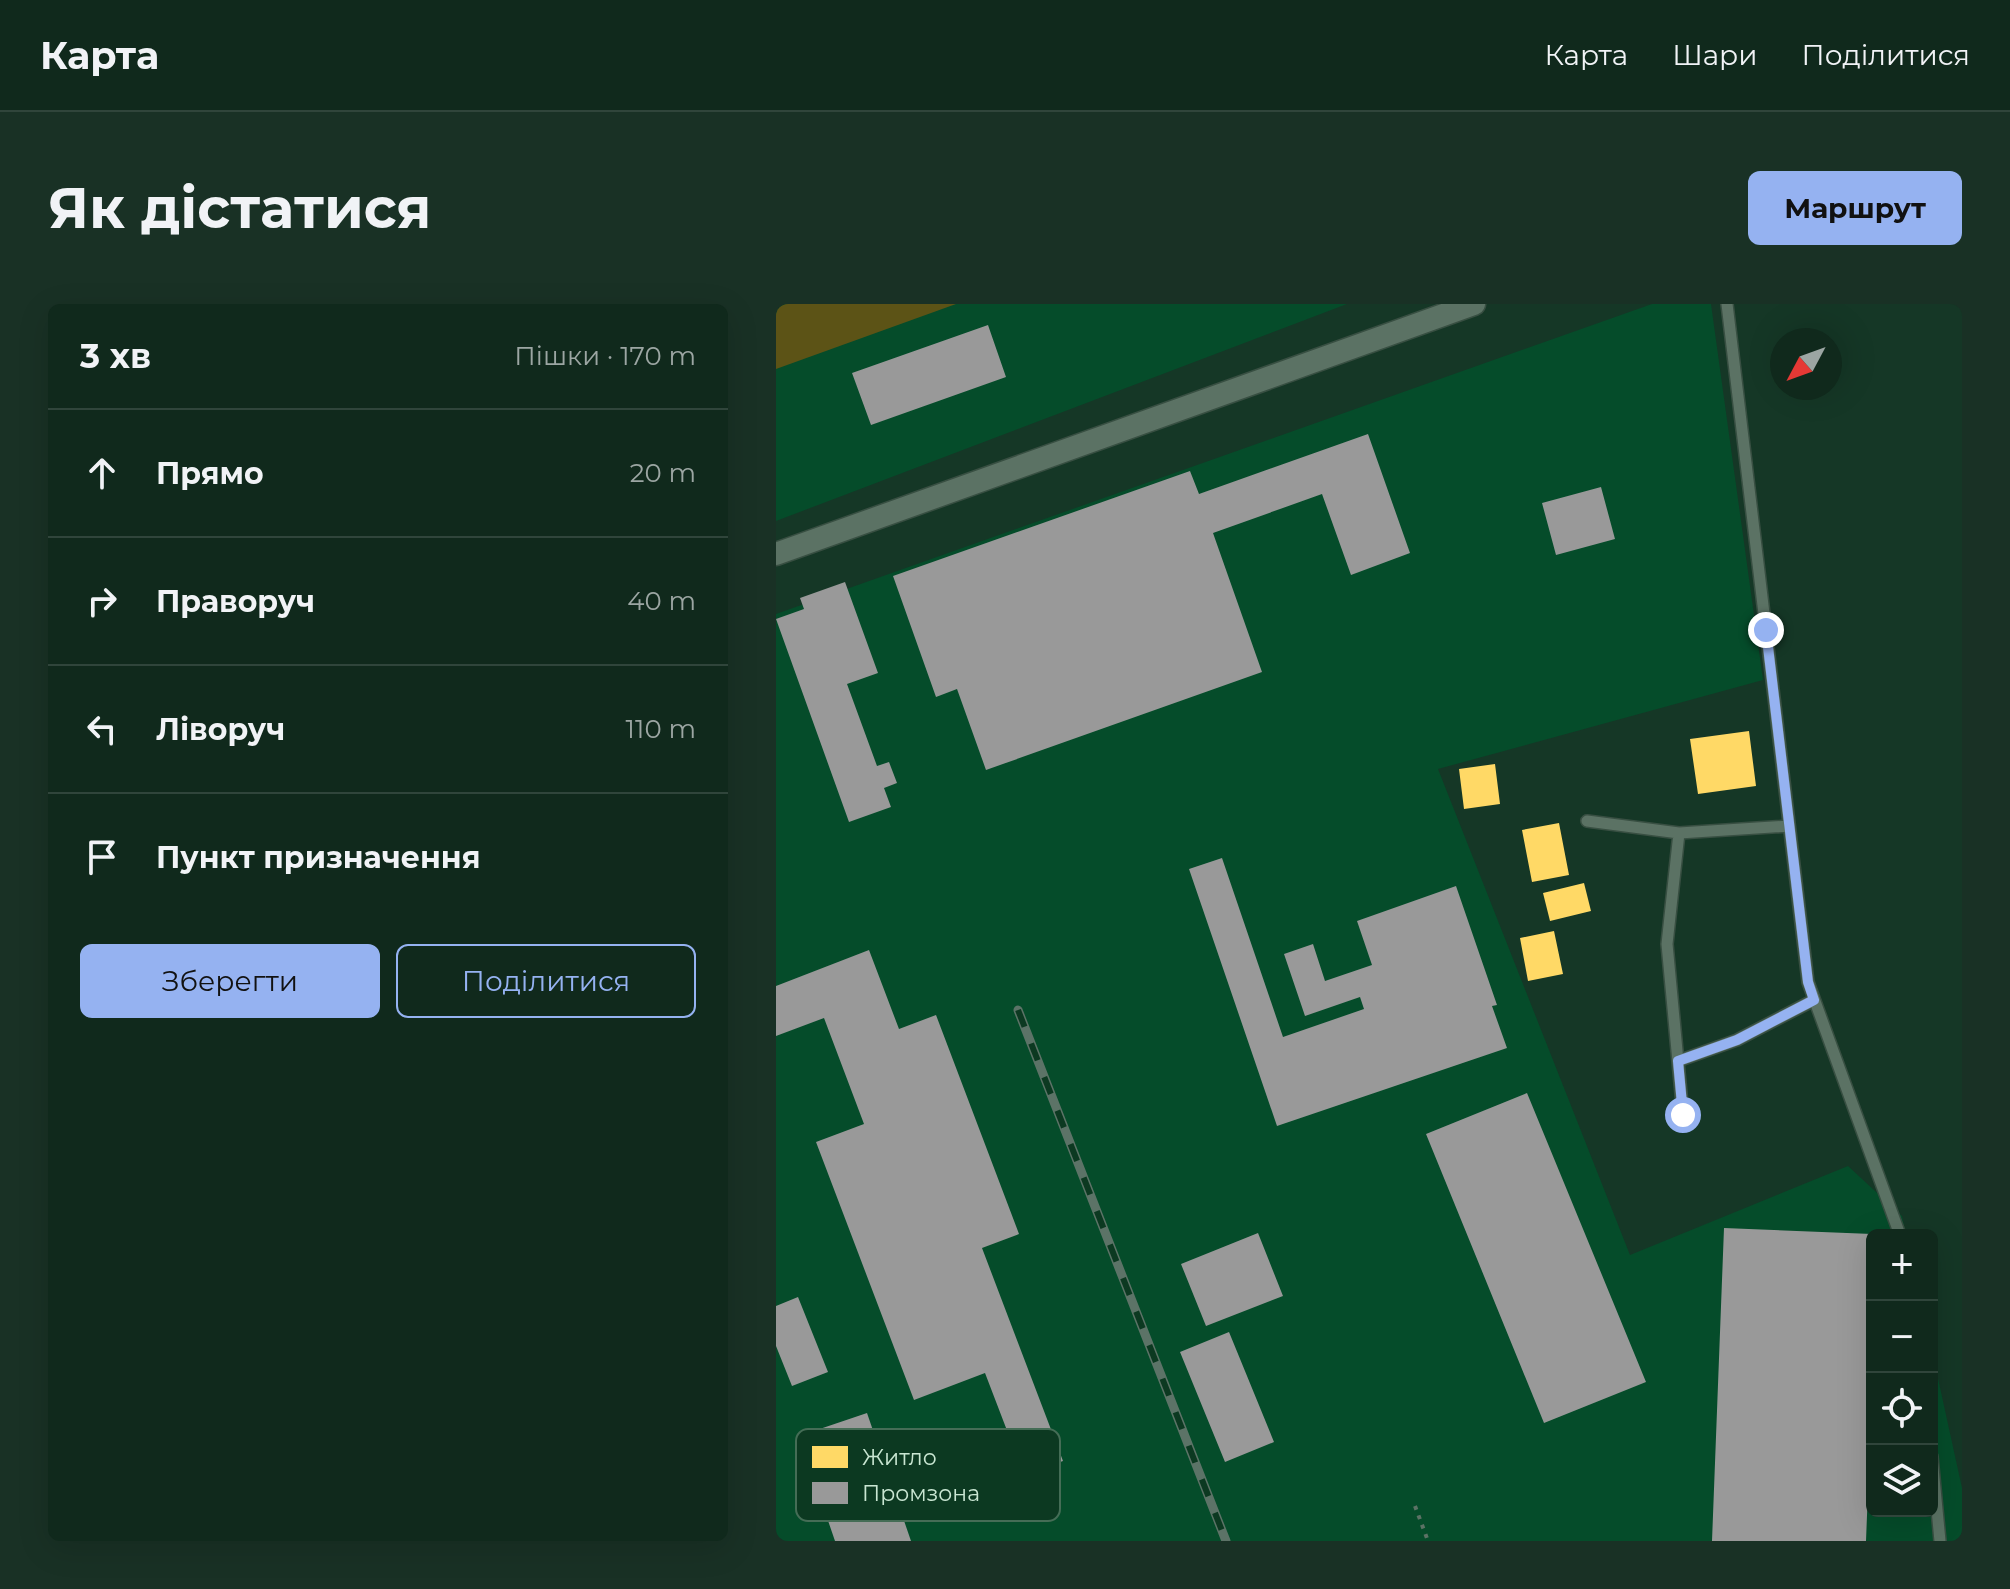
<!DOCTYPE html>
<html lang="uk">
<head>
<meta charset="utf-8">
<style>
	body { margin:0; font-family:Montserrat,sans-serif; background:#193125; color:#f1f3f6 }
	.controls { position:absolute; right:24px; bottom:24px; display:grid; overflow:hidden; border-radius:12px; box-shadow:0 8px 32px #0002 }
	.controls button { width:72px; height:72px; display:grid; place-items:center; padding:0; border:0; border-bottom:2px solid #30453b; background:#10291c; color:#f1f3f6; font:40px sans-serif }
	.compass { position:absolute; left:994px; top:24px; width:72px; height:72px; border-radius:50%; background:#10291c; box-shadow:0 8px 32px #0002; rotate:229deg }
	.stop { position:absolute; width:24px; height:24px; margin:-18px; border:6px solid #95b2f1; border-radius:50%; background:#fff }
	.stop.end { background:#95b2f1; border-color:#fff; box-shadow:0 2px 8px #0008 }
	.list { margin:0; padding:0; list-style:none }
	h2 { display:flex; justify-content:space-between; align-items:center; height:104px; margin:0; padding:0 32px; font-size:34px }
	h2 small { font-size:26px; font-weight:400; color:#9ca6a3 }
	.list li { display:grid; grid-template-columns:52px 1fr auto; gap:24px; align-items:center; box-sizing:border-box; height:128px; padding:0 32px; border-top:2px solid #30453b }
	.list b { display:block; font-size:30px; white-space:nowrap }
	.list em { font-size:26px; font-style:normal; color:#9ca6a3 }
	.actions { display:flex; gap:16px; padding:24px 32px }
	.actions a { flex:1; padding:18px 0; border:2px solid #95b2f1; border-radius:12px; text-align:center; font-size:28px; color:#95b2f1 }
	.actions .main { background:#95b2f1; color:#111 }
	.icon { flex:none; width:44px; height:44px; fill:none; stroke:currentColor; stroke-width:2; stroke-linecap:round; stroke-linejoin:round }
	.map { position:relative; flex:none; width:1186px; height:1237px; overflow:hidden; border-radius:12px }
	header { display:flex; align-items:center; gap:48px; box-sizing:border-box; height:112px; padding:0 40px; background:#10291c; border-bottom:2px solid #30453b }
	header strong { font-size:38px }
	nav { display:flex; gap:44px; margin-inline-start:auto; font-size:28px }
	.intro { display:flex; align-items:center; justify-content:space-between; box-sizing:border-box; height:192px; padding:0 48px }
	h1 { margin:0; font-size:56px }
	.button { padding:20px 36px; border-radius:12px; background:#95b2f1; color:#111; font-size:28px; font-weight:700 }
	main { display:flex; gap:48px; padding:0 48px }
	aside { flex:1; background:#10291c; border-radius:12px; box-shadow:0 8px 32px #0002 }
	.map>svg:first-child { display:block }
	.built { fill:#054c2a }
	.green { fill:#5c5316 }
	.homes { fill:#ffd966 }
	.industry { fill:#999 }
	.lines { fill:none; stroke-linecap:round; stroke-linejoin:round }
	.lane-casing { stroke:#384f42; stroke-width:14 }
	.street-casing { stroke:#384f42; stroke-width:25 }
	.path { stroke:#5c7265; stroke-width:4; stroke-dasharray:4 6; stroke-linecap:butt }
	.lane { stroke:#5b7264; stroke-width:11 }
	.street { stroke:#5b7264; stroke-width:22 }
	.rail-casing { stroke:#5c7367; stroke-width:9 }
	.rail { stroke:#0c3921; stroke-width:6; stroke-dasharray:18; stroke-linecap:butt }
	.route { stroke:#95b2f1; stroke-width:10 }
	.key { fill:#0c3921; stroke:#456d56; stroke-width:2 }
	.key-label { font-size:22px; fill:#c9e6d2 }
</style>
</head>
<body>
<header>
<strong>Карта</strong>
<nav><a>Карта</a><a>Шари</a><a>Поділитися</a></nav>
</header>
<div class="intro"><h1>Як дістатися</h1><a class="button">Маршрут</a></div>
<main>
<aside>
<h2>3 хв<small>Пішки · 170 m</small></h2>
<ul class="list">
<li><svg class="icon" aria-label="ahead" viewBox="0 0 24 24"><path d="M12 20V5M6 11l6-6 6 6"/></svg><div><b>Прямо</b></div><em>20 m</em></li>
<li><svg class="icon" aria-label="right" viewBox="0 0 24 24"><path d="M7 20v-9h11M14 6l5 5-5 5"/></svg><div><b>Праворуч</b></div><em>40 m</em></li>
<li><svg class="icon" aria-label="left" viewBox="0 0 24 24"><path d="M17 20v-9H6M10 6l-5 5 5 5"/></svg><div><b>Ліворуч</b></div><em>110 m</em></li>
<li><svg class="icon" aria-label="arrive" viewBox="0 0 24 24"><path d="M6 21V4h12l-3 4 3 4H6"/></svg><div><b>Пункт призначення</b></div></li>
</ul>
<div class="actions"><a class="main">Зберегти</a><a>Поділитися</a></div>
</aside>
<div class="map">
<svg width="1186" height="1237" viewBox="0 0 1186 1237">
	<rect width="100%" height="100%" fill="#153726"/>
	<path class="built" d="M0,0H571L0,217Z
		M876,0H935L987,376L662,465L854,951L1072,862L1126,912L1130,931H1096V1207H1156V1047L1186,1184V1237H0V310Z"/>
	<path class="green" d="M0,0H180L0,65Z"/>
	<path class="homes" d="M973,427L980,482L922,490L914,435Z
		M719,460L724,500L688,505L683,465Z
		M783,519L793,571L756,578L746,526Z
		M808,579L815,607L774,617L767,589Z
		M778,627L787,670L752,677L744,634Z"/>
	<path class="industry" d="M212,21L230,73L95,121L76,69Z
		M592,130L634,249L575,271L546,190L437,229L486,368L210,466L181,385L160,393L117,272L414,167L423,190Z
		M825,183L839,235L780,251L766,199Z
		M69,278L102,369L71,380L101,462L113,458L121,479L108,484L115,503L73,518L0,315L28,305L24,294Z
		M446,554L507,733L588,705L584,693L529,712L508,650L537,640L549,677L596,661L581,617L680,582L721,701L716,702L731,744L501,822L413,565Z
		M93,646L123,725L160,711L243,930L206,944L287,1157L248,1171L209,1069L138,1096L40,838L88,820L48,714L0,732V682Z
		M751,789L870,1078L768,1119L650,830Z
		M948,924L1096,930V1085L1090,1237H936Z
		M482,929L507,992L430,1022L405,960Z
		M22,993L52,1068L16,1082L0,1042V1002Z
		M453,1028L498,1138L449,1158L404,1048Z
		M91,1109L135,1237H59L23,1132Z"/>
	<g class="lines">
		<g class="lane-casing">
			<path id="lane" d="M951,0L1032,678L1124,931
				M811,517L903,529
				M902,757L961,736L1038,696
				M907,811L891,640L903,529L1013,522
				M1156,1153L1164,1237"/>
		</g>
		<g class="street-casing">
			<path id="street" d="M0,250L698,0"/>
		</g>
		<path class="path" d="M639,1202L652,1237"/>
		<use href="#lane" class="lane"/>
		<use href="#street" class="street"/>
		<g class="rail-casing">
			<path id="rail" d="M242,706L450,1237"/>
		</g>
		<use href="#rail" class="rail"/>
	</g>
	<g class="lines">
		<path class="route" d="M907,811L902,757L961,736L1038,696L1032,678L990,326"/>
	</g>
	<rect x="20" y="1125" width="264" height="92" rx="12" class="key"/>
	<rect x="36" y="1142" width="36" height="22" fill="#ffd966"/>
	<rect x="36" y="1178" width="36" height="22" fill="#999"/>
	<g class="key-label">
		<text x="86" y="1161">Житло</text>
		<text x="86" y="1197">Промзона</text>
	</g>
</svg>
<div class="controls">
<button>+</button>
<button>−</button>
<button><svg class="icon" aria-label="locate" viewBox="0 0 24 24"><circle cx="12" cy="12" r="6"/><path d="M12 2v4M12 18v4M2 12h4M18 12h4"/></svg></button>
<button><svg class="icon" aria-label="layers" viewBox="0 0 24 24"><path d="M12 4l9 5-9 5-9-5zM3 14l9 5 9-5"/></svg></button>
</div>
<svg class="compass" viewBox="-18 -18 36 36"><path d="M0-13l5 13h-10z" fill="#e53935"/><path d="M0 13l5-13h-10z" fill="#9ca6a3"/></svg>
<div class="stop" style="left:907px;top:811px"></div>
<div class="stop end" style="left:990px;top:326px"></div>
</div>
</main>
</body>
</html>
